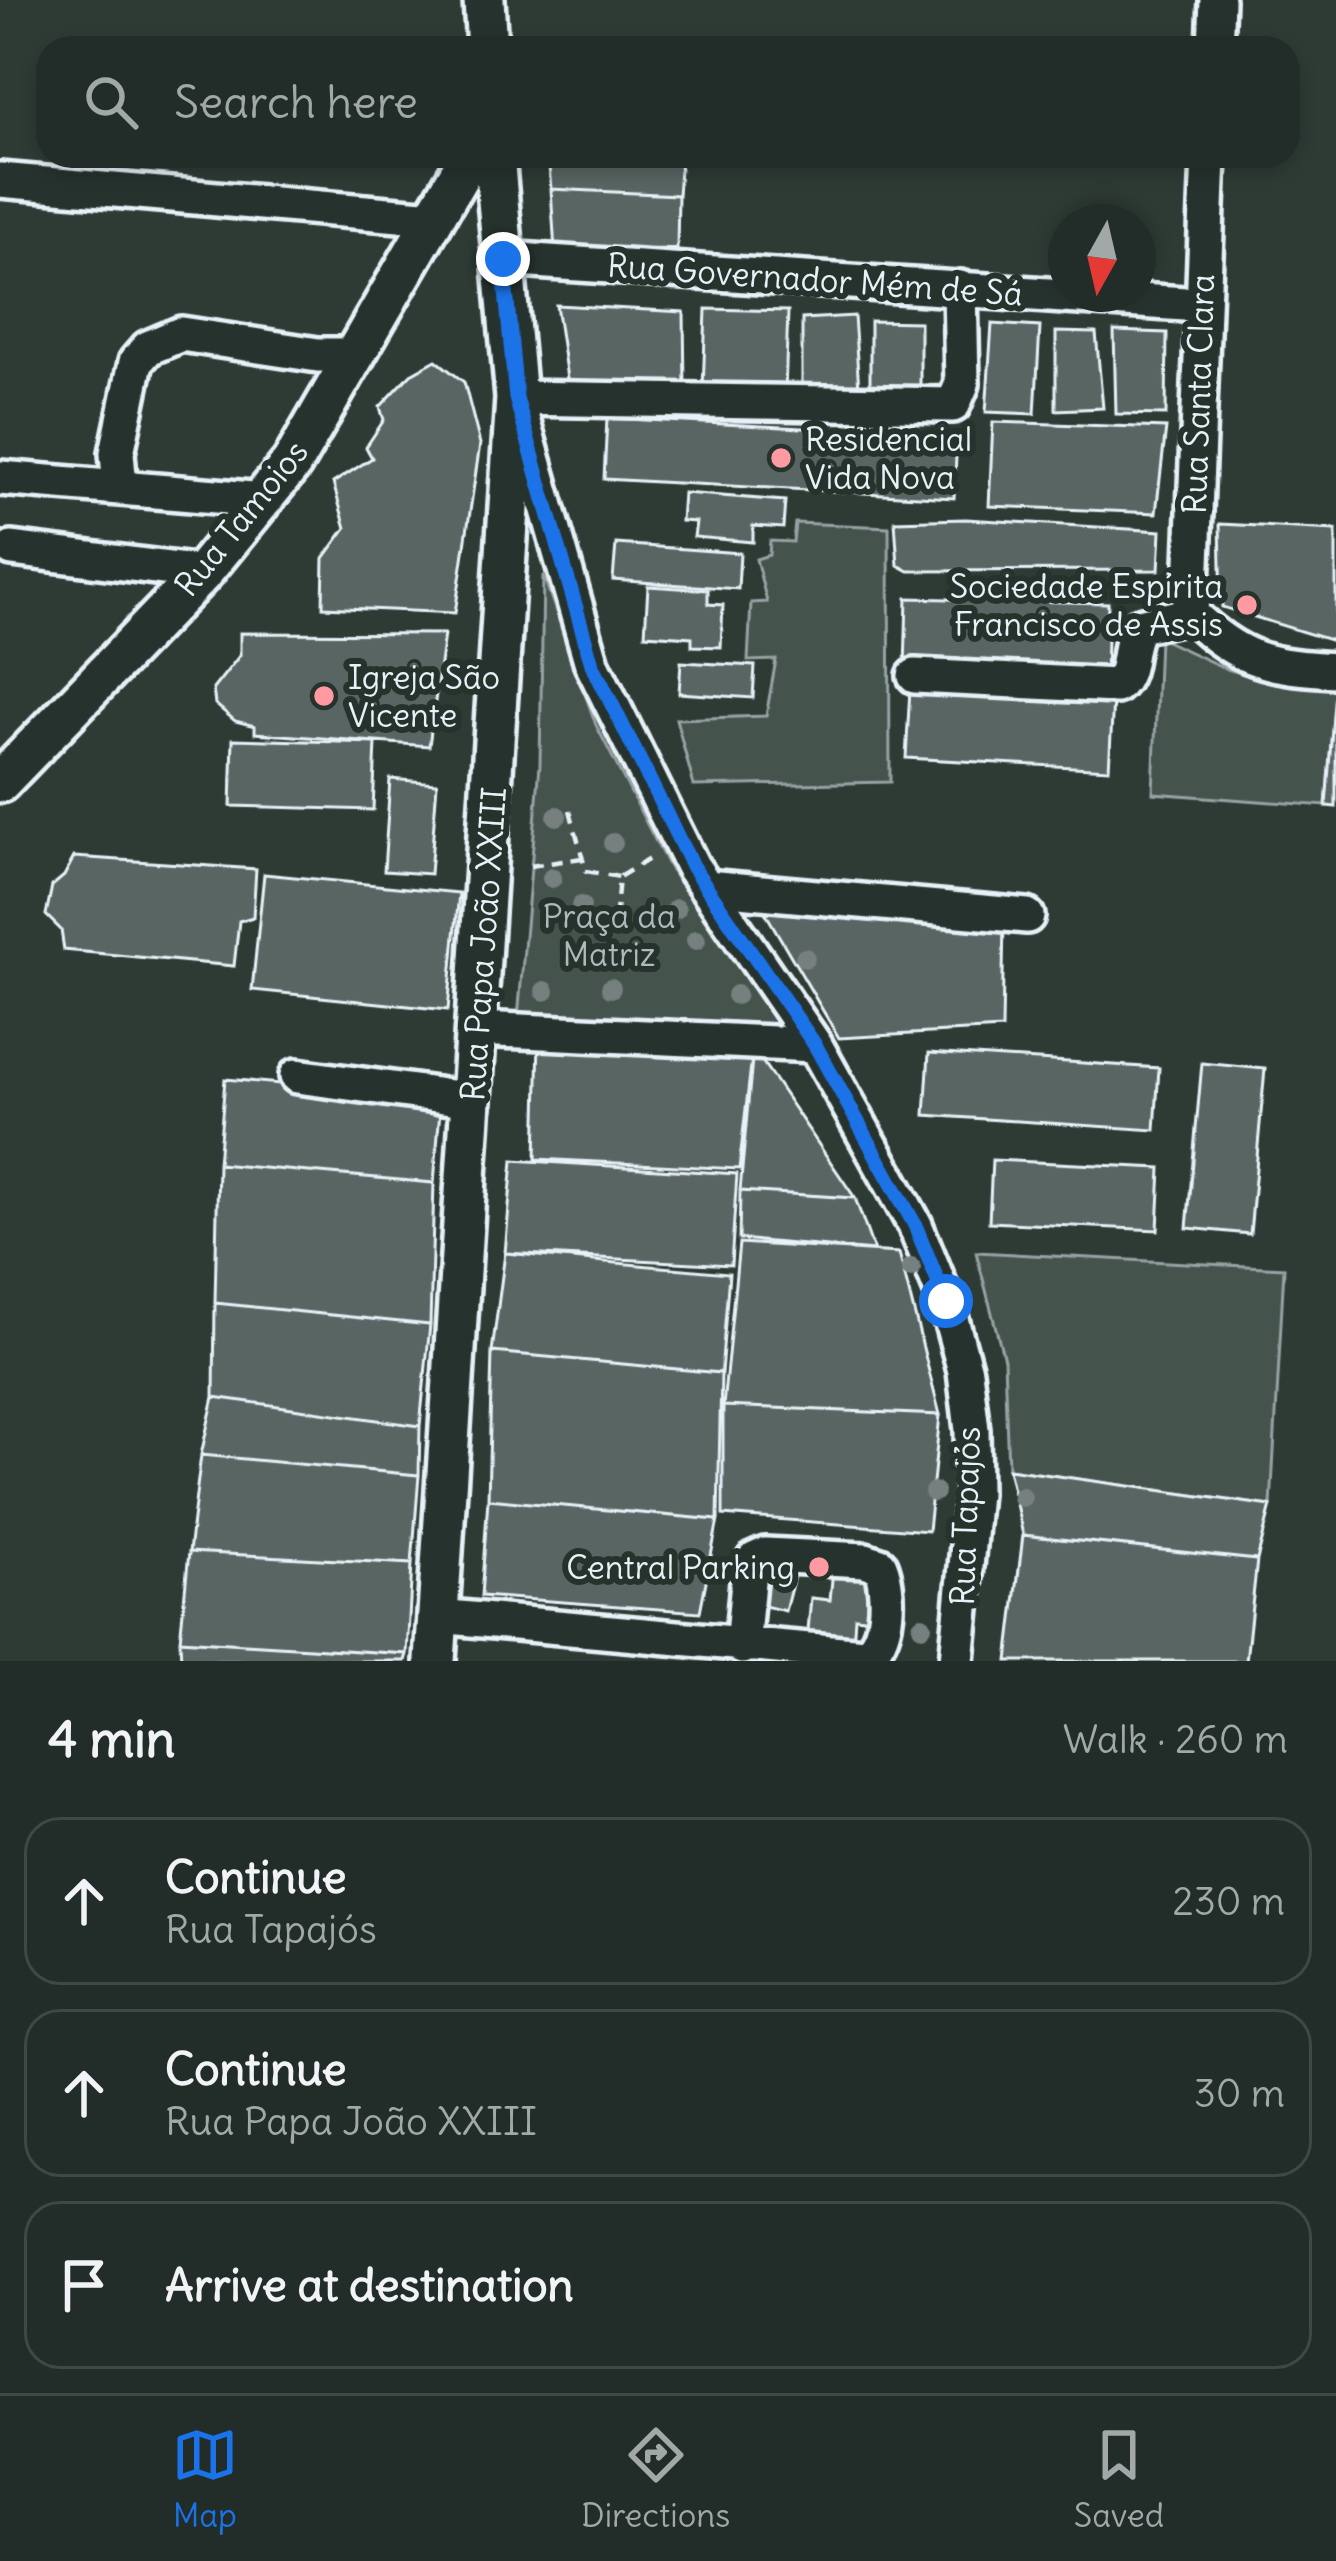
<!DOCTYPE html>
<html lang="en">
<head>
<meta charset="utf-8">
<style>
	body { margin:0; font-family:Delius,sans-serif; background:#2a3430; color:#f1f3f6 }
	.compass { position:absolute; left:1048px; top:204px; width:108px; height:108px; border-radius:50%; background:#222c28; box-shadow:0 6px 18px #0003; rotate:188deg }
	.stop { position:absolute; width:36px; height:36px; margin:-27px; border:9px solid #1a73e8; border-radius:50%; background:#fff }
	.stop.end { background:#1a73e8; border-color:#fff; box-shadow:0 3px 12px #0008 }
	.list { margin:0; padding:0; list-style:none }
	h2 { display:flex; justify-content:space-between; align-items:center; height:156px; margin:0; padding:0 48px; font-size:51px }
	h2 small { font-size:39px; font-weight:400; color:#a2a7a8 }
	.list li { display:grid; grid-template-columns:78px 1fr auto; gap:36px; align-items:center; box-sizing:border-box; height:168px; margin:0 24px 24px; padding:0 24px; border:3px solid #3f4845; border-radius:36px }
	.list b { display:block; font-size:45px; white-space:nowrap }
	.list p { margin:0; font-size:39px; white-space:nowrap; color:#a2a7a8 }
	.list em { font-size:39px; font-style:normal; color:#a2a7a8 }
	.icon { flex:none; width:66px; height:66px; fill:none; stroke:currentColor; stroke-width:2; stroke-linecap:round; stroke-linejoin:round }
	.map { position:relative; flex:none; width:1336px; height:1661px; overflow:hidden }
	.search { position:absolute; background:#222c28; box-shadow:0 6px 18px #0003; left:36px; right:36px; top:36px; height:132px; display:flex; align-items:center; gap:30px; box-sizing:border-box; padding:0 42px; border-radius:36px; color:#a2a7a8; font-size:45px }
	.sheet { height:732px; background:#222c28 }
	nav { display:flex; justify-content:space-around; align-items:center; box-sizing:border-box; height:168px; border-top:3px solid #3f4845; background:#222c28; font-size:33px; color:#a2a7a8 }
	nav a { display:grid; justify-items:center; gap:6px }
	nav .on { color:#1a73e8 }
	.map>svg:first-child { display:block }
	.green { fill:#45524e; stroke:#96a2a3; stroke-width:3 }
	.building { fill:#596563; stroke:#e8f1f8; stroke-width:3 }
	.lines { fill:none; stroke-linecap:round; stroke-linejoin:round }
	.minor-casing { stroke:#e8f1f8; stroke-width:42 }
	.major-casing { stroke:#e8f1f8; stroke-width:48 }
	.path { stroke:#e8f1f8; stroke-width:4.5; stroke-dasharray:12 9; stroke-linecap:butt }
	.minor { stroke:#26332d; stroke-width:33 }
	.major { stroke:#26332d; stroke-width:39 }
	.tree { fill:#75807f }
	.route { stroke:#1a73e8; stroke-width:15 }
	.poi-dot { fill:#ff9aa2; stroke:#26332d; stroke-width:4.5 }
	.labels { text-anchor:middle; stroke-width:12; stroke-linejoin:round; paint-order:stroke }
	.street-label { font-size:33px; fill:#e8f1f8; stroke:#26332d }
	.poi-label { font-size:33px; fill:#e8f1f8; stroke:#26332d; text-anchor:start }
	.park-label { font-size:33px; fill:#afb9bc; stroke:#26332d }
</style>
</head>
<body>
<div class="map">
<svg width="1336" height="1661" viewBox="0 0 1336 1661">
	<rect width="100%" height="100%" fill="#2e3b35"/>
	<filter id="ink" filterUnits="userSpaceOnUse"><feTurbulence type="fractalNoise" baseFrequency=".00833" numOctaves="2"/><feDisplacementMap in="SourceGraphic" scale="24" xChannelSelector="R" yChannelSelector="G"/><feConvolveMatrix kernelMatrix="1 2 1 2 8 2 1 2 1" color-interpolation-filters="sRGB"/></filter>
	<g filter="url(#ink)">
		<path class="green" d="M795,523L889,527L890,782L694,786L676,719L766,716L776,660L748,661L751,603L767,602L756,559L769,555L770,541L793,542Z
			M543,575L596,725L671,871L783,1028L518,1018L540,765Z
			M1159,638L1227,669L1270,682L1335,690L1326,806L1153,793Z
			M976,1252L1284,1268L1271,1506L1008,1469L1004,1359Z"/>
		<path class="building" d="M548,156H681L678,195L551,189Z
			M551,189L678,195L677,249L555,251Z
			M556,305L684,312L685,390L568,385Z
			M706,309L788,311L785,392L703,390Z
			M854,316L859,389L802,390V319Z
			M870,321L920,322V393H870Z
			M992,324L1040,327L1035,414L986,412Z
			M1114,331L1167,333L1166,415L1116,414Z
			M1056,332L1096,333L1103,408L1056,410Z
			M436,360L464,382L480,444L455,613L323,607L324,558L346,528L333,483L372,458L366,447L384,420L380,407L411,374Z
			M607,418L957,436L954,498L604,479Z
			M993,422L1166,428L1156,513L989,506Z
			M683,493L785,501L783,528L753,526V542L694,537L696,522L681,521Z
			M966,519L1161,531L1159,570L909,571L898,565L895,521Z
			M1220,524L1336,530V642L1222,607Z
			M616,544L740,553L738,589L613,580Z
			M648,586L708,590V604L723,605L721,647L692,646V637L645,634Z
			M907,598L1108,603L1106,675L905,669Z
			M240,633L444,634L429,746L255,733V726L235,721L215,704L213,689L240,655Z
			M681,662L755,666L753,698L679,693Z
			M910,689L1113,700L1109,769L906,758Z
			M1335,690H1336V807L1326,806Z
			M233,739L376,743L373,810L231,806Z
			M390,779L437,783L430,874L384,871Z
			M74,857L256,869L253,917L239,921L234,966L64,950L61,930L46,915L52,886L64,876Z
			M264,874L459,893L448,1010L252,990Z
			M762,907L1004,920L1002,1029L839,1038Z
			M539,1040L753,1048L739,1169L536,1159Z
			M753,1048L855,1198L740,1191Z
			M929,1053L1159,1068L1155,1130L925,1115Z
			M1202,1063L1265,1069L1250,1234L1187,1228Z
			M225,1079L441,1098L434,1183L218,1164Z
			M513,1160L737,1174L731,1265L505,1253Z
			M992,1160L1161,1168L1158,1230L989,1222Z
			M218,1164L434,1183L430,1325L215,1303Z
			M740,1191L855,1198L874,1251L739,1239Z
			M739,1243L899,1253L940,1415L723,1406Z
			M505,1253L729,1273L721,1373L492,1352Z
			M215,1303L430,1325L420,1426L214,1397Z
			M492,1352L721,1373L718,1520L488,1499Z
			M214,1397L420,1426L419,1475L201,1455Z
			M723,1406L940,1415L928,1531L723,1515Z
			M201,1455L419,1475L412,1564L189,1552Z
			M1008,1469L1271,1506L1257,1560L1023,1535Z
			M488,1499L718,1520L700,1612L481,1596Z
			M1023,1535L1257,1560L1246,1661H1008Z
			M189,1552L412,1564L407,1654L180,1640Z
			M833,1569L878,1574L874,1619L855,1617L853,1645L807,1641L811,1598L830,1600Z
			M781,1573L794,1576L785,1611L760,1605L766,1582L779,1584Z
			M180,1640L407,1654L405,1661H181Z"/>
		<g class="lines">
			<g class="minor-casing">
				<path id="minor" d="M1215,48L1217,0
					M1209,156L1191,614C1241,662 1269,666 1336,670
					M0,180L434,218
					M503,259L1200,305
					M0,478L264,500
					M120,488L117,453L136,362L148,348L181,334L318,355H355
					M12,549L202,573
					M915,676L1116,686C1134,672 1125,644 1139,626L1191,614
					M706,887L1027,916
					M478,1029L815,1045
					M297,1076L473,1100
					M438,1616L864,1655C890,1643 890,1589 880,1565L865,1560L765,1555L754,1560L749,1570L742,1647
					M957,1661L973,1493L972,1430L965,1371L946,1301L915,1225L815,1045L692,866L592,664L516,398L953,405L962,384L960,288"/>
			</g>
			<g class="major-casing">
				<path id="major" d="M484,0L487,48
					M0,782L202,573L292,463L470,156
					M435,1661L516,398L494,156"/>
			</g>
			<path class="path" d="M570,810L586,871L619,877
				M530,866L582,858
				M583,961L613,948L619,877L654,856"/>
			<use href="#minor" class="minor"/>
			<use href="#major" class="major"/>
		</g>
		<g class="tree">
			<circle cx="557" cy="816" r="10"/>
			<circle cx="613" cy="843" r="10"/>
			<circle cx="552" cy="878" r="10"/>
			<circle cx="581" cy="906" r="10"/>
			<circle cx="676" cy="909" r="10"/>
			<circle cx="656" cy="924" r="10"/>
			<circle cx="600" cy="927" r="10"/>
			<circle cx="696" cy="940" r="10"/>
			<circle cx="805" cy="958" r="10"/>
			<circle cx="611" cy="988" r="10"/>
			<circle cx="545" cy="991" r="10"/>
			<circle cx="736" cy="995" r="10"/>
			<circle cx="911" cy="1268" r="10"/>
			<circle cx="934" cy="1492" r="10"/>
			<circle cx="1022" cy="1497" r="10"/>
			<circle cx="922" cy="1626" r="10"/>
		</g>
	</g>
	<g class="lines" filter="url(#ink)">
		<path class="route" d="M503,259L516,398L592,664L692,866L815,1045L915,1225L946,1301"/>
	</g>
	<g class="poi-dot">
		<circle cx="781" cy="458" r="12"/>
		<circle cx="1247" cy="605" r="12"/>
		<circle cx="324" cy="696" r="12"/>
		<circle cx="819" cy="1567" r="12"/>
	</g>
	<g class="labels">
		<g class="street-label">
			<text transform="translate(815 279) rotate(4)" y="12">Rua Governador Mém de Sá</text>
			<text transform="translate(1198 394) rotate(-88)" y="12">Rua Santa Clara</text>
			<text transform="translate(241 518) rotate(-51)" y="12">Rua Tamoios</text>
			<text transform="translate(483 944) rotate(-86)" y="12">Rua Papa João XXIII</text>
			<text transform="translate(965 1516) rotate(-88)" y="12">Rua Tapajós</text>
		</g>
		<g class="poi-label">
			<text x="805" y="451">Residencial<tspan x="805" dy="38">Vida Nova</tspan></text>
			<text x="1223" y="598" text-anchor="end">Sociedade Espírita<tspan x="1223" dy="38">Francisco de Assis</tspan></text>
			<text x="348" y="689">Igreja São<tspan x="348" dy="38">Vicente</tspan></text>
			<text x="795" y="1579" text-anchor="end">Central Parking</text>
		</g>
		<g class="park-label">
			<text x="609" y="928">Praça da<tspan x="609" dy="38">Matriz</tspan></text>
		</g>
	</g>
</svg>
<svg class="compass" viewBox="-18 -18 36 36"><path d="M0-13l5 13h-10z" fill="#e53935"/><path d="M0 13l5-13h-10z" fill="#a2a7a8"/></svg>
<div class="stop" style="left:946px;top:1301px"></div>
<div class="stop end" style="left:503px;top:259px"></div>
<div class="search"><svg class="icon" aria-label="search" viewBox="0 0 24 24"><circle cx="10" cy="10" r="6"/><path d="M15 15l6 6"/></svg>Search here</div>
</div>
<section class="sheet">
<h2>4 min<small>Walk · 260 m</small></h2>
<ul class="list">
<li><svg class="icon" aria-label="ahead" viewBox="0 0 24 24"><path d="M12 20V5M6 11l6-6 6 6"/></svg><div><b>Continue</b><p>Rua Tapajós</p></div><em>230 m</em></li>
<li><svg class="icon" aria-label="ahead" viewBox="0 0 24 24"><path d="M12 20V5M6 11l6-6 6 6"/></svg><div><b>Continue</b><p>Rua Papa João XXIII</p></div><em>30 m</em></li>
<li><svg class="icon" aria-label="arrive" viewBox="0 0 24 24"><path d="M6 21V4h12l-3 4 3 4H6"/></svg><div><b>Arrive at destination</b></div></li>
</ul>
</section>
<nav>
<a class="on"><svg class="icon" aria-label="map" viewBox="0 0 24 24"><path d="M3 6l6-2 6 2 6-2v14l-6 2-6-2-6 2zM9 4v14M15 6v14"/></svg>Map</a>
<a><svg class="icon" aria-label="directions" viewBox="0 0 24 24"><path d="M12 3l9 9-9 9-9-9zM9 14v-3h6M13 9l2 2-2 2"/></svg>Directions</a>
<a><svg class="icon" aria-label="saved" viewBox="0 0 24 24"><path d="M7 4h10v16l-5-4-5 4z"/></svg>Saved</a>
</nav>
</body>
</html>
